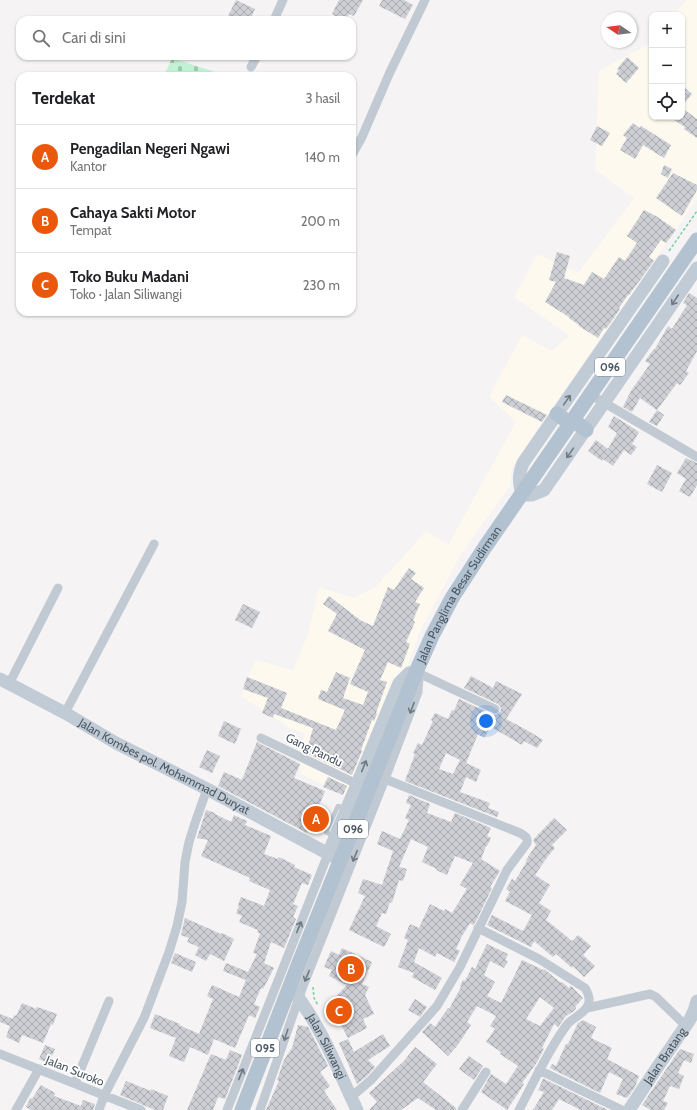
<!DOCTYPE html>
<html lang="id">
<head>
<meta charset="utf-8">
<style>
	body { margin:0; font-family:Cabin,sans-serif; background:#f2f2f2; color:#202124 }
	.controls { position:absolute; right:12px; top:12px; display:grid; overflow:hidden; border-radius:8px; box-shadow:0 1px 3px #0004 }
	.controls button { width:36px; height:36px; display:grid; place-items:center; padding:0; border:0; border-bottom:1px solid #e0e0e0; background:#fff; color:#202124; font:20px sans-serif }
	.compass { position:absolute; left:601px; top:12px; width:36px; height:36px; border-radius:50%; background:#fff; box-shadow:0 1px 3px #0004; rotate:283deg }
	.you { position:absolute; left:486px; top:721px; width:14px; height:14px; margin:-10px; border:3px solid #fff; border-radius:50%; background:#1a73e8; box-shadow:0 0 0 6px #1a73e833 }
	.badge { display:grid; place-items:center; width:26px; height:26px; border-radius:50%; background:#ea580c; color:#fff; font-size:13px; font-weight:700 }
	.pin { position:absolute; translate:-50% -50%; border:2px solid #fff; box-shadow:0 1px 4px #0006 }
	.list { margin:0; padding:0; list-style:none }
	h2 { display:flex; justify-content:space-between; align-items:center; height:52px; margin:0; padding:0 16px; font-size:17px }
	h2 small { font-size:13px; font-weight:400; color:#757577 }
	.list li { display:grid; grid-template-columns:26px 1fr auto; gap:12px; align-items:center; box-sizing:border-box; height:64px; padding:0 16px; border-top:1px solid #e0e0e0 }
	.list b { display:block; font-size:15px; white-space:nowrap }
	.list p { margin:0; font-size:13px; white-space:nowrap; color:#757577 }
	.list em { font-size:13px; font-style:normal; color:#757577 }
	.icon { flex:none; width:22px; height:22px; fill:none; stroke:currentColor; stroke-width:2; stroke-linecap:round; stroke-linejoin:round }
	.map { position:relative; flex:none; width:697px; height:1110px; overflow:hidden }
	.search { position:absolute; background:#fff; box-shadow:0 1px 3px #0004; left:16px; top:16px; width:340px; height:44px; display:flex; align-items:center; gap:10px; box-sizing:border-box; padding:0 14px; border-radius:12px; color:#757577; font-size:15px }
	.panel { position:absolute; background:#fff; box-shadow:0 1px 3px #0004; left:16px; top:72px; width:340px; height:244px; border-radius:12px }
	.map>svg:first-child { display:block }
	.commercial { fill:#fdf9ef }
	.cemetery { fill:url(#cemetery-stones) }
	.building { fill:url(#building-cross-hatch); fill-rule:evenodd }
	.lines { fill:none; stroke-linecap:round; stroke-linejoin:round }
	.path { stroke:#7ad0a6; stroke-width:1.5; stroke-dasharray:3 2; stroke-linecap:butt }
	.lane { stroke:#c1cad2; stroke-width:4.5 }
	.street { stroke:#c1cad2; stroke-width:9 }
	.secondary { stroke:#c1cbd6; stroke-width:13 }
	.primary { stroke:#b3c2d1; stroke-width:15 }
	.oneway { stroke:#6e7984 }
	.oneway2 { stroke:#6e7983 }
	.labels { text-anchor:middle; stroke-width:3.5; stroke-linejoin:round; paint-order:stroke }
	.shield { fill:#fff; stroke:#808990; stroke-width:1 }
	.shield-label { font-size:11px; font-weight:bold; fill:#4a5661 }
	.street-label { font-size:12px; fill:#4a5661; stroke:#fff }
</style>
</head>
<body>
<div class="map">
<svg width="697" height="1110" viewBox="0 0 697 1110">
	<defs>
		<pattern id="cemetery-stones" width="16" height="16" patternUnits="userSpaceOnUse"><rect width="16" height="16" fill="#c3f1d5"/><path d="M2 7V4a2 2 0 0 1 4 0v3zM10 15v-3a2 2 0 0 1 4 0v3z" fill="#a0c6b0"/></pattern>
		<pattern id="building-cross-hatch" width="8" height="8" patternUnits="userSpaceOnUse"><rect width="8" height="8" fill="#cdcfd5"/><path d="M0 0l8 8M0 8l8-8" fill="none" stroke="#a8abb0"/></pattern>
	</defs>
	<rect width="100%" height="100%" fill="#f5f3f3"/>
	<path class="commercial" d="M686,0H697V199L537,430L512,468L510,486L461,554L422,627L407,666L396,677L347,797L301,774L299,755L305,733L291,729L241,696L255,660L293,670L308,634L319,587L353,598L376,587L426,531L448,545L516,422L489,397L522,335L551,351L570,336L514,297L538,254L578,273L634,198L595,169L599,71L652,42V117H682V15H674Z"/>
	<path class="cemetery" d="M172,58L227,76H164Z"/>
	<path class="building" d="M236,0L255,9L250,20H226Z
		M339,0H363L354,16L349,14L346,20H342L332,14Z
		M382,0H404L413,5L405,19L379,6Z
		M627,57L639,68L626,83L616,74L619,70L617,69Z
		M682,85L692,94L682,106Z
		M682,108L697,119V138L684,129L685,127L669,117H682Z
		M633,123L640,128L641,126L671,145L664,158L643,145L635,159L620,150L627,138L623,135Z
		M597,126L610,133L602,146L590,140Z
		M664,165L672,169L668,178L661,174Z
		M673,173L697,185V190L682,216L656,198Z
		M644,210L656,216L676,230L666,243L661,240L649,257L654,261L629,295H628L619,308L620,309L606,329L604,328L598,338L579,326V325L569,318V317L545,302L556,282L549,280L557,252L570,256L564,278L584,285L592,272L604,279L619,257L625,261L637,243L627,236Z
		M689,293L697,298V351L686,371L689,373L680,385L677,383L657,410L640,398L632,412L623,407L631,391L650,364L645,361L654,349H655L668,326L672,329L687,305L683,303Z
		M506,395L547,415L546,416L542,422L502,402Z
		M657,410L664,415L657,426L649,422Z
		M614,416L639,432L632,444L637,447L631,455L624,450L613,466L603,459L602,461L588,451L596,440L608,449L617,433L608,427Z
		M686,458L697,463V485L690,497L679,491L686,479L677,473Z
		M657,465L672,473L662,492L647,484Z
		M409,568L416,573L411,579L424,588L415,602L420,604L413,620L415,622L406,642L410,644L401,668L388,662L380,680L387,682L376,713L377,714L374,721L372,720L361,750L362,751L352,775L308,754L311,747L308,746L313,728L274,714L273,718L262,713L268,698L243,689L247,677L287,693L281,708L336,730L345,710L318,699L321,690L327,692L336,672L350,678L343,698L363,705L368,692L350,684L365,650L328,631L337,614L323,604L329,596L360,620L373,626L388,587L394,590Z
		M243,604L260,612L252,628L235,620Z
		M471,676L493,688L496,681L522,694L506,719L532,733L543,740L537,748L524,741L522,745L491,727L484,738L478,734L466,763L481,770L476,782L466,777L460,792L490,803L488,808L499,812L497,817L405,781L415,754L413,753L418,743L422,745L433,721L431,720L435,713L448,719L452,710L454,711L459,699L493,715L498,714L500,712L501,708L498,704L464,688ZM446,753L460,760L453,774L439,769Z
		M224,721L241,729L235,744L218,736Z
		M257,742L300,764L294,778L325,791L318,808L324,812L318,826L311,823L307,833L218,786L224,772L242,780Z
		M207,750L220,756L212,773L199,767Z
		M328,777L347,786L343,795L323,787Z
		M409,795L430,804L427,813L451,822L455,813L491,828L487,836L491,838L487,846H486L481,859L500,871L490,887L492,888L475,923L473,925L470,923L462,936L456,949L460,951L454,962L437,953L435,957L419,948L414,962L442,978L435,990L412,977L414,973L398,967L408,940L404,938L410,924L419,928L430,904L444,911L445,909L452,913L467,889L460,885L473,863L455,856L447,875L436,870L437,869L422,862L428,847L411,839L399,867L407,869L403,881L399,880L392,903L390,902L386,914L382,913L376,926L391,934L384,947L349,930L365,896L358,893L363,879L382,885L393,851L377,844L382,831L400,839L409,820L405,818L411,805L406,803Z
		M206,810L215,813V814L231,822L234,815L247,821L245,825L271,836L264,854L278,859L279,857L295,865L294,867L312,875L308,885L302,883L293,904L298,906L293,917L296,919L284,948L271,942L264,963L274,968L263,989L261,988L254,1004L260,1007L255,1018L249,1015L235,1048L214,1039L208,1055L190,1047L184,1062L169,1056L176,1038L150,1028L155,1014L180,1024L179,1025L199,1034L213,999L207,996L212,985L239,997L246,980L223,971L226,963L248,972L257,954L253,953L260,934L257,932L258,930L239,922L242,916L236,913L239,906L238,905L241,897L264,906L270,890L249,881L250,878L201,856L208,840L197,838Z
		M554,818L567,830L552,845L555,848L548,856L535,875L550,885L539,903L551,911L546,920L560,931L572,941L578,935L591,946L583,955L595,966L584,977L573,966L572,968L556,954L553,957L534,941L531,947L487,925L492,915L523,931L532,915L505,901L510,892L506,889L512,879L515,881L527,861L526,860L536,845L533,840Z
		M185,918L221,934L222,933L234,939L224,961L210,954L206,961L195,955L199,947L187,942L189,938L181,935Z
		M487,944L508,954L505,960L508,961L504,968L490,961L484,975L495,982L487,996L501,1003L522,960L543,970L544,969L561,983L562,982L569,988L571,986L583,998L575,1007L576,1008L574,1011L566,1016L558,1027L554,1024L542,1048L544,1049L537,1062L522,1083L524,1084L507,1110L481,1092L491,1074L506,1084L518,1066L500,1054L501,1052L486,1042L495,1029L490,1026L496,1016L477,1006L467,1022L471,1025L457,1046L448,1056L422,1032L430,1023L435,1027L448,1008L449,1009L461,987L460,986L463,980L465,981L472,967L475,969ZM540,997L554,1008L540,1026L526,1019Z
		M342,948L372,962L362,984L369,987L365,995L374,1014L363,1019L367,1028L348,1038L337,1017L333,1019L324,1009L347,985L329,976L332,970L324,967L331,951L339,955Z
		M175,953L196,962L192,972L171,963Z
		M415,999L427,1007L420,1017L408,1010Z
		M22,1003L36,1009L37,1007L57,1014L53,1025L51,1024L43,1043L22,1035L19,1043L6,1037L10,1026L0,1022V1014L13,1019L14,1015L16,1016Z
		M583,1020L596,1027L591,1038L612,1048L607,1059L639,1076L635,1087L627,1098L616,1094L623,1079L609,1072L600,1093L550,1068L552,1064L556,1066L566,1044H568L578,1023Z
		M298,1025L308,1027L328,1066L320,1072L330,1086L324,1091L337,1110H266L279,1081L277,1080L284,1060L292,1048Z
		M383,1034L390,1046L368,1060L375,1067L367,1076L357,1084L339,1043L348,1039L354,1052Z
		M45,1045L55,1049L49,1063L39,1059Z
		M415,1047L437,1064L423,1082L456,1108V1110H436L418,1098L401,1110H369L377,1102L369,1093L404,1061Z
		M680,1049L694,1054L691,1063L684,1060L678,1073L684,1076L679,1089L670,1086L663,1101L668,1103L664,1110H651L642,1105Z
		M230,1050L242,1055L225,1099L218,1097L213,1110H187L211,1054L226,1060Z
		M469,1056L483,1066L474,1080L459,1069Z
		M543,1079H544L608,1110H581L559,1099L552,1110H533L544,1092L538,1090Z
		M126,1081L151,1091V1089L168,1096L163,1110H155L120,1095Z
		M41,1085L55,1093L54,1096L81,1106L83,1100L95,1104L93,1110H31L26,1107L30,1098L32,1099Z"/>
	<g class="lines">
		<path class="path" d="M669,251L697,211
			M313,987L314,998L318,1005"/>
		<path class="lane" d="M333,836L326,832L338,806L345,808"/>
		<path class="street" d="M274,20L283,0
			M251,67L257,56
			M352,155L362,137L390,72L425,0
			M591,395L697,457
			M416,672L495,709
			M9,684L58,588
			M65,713L154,544
			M261,738L357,784
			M478,928L539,959L585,988C588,993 591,999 588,1005C585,1014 571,1018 566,1026C547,1052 534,1082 519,1110
			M587,1008L650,994L656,997L686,1026
			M0,1054L141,1110
			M539,1070L622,1110
			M75,1083L109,1001
			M351,1097L371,1080L437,1006L460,967L507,870L527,843C528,837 525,836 520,833L375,775
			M16,1110L39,1069
			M99,1110L104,1096L144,1018L169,952L177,926L182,902L185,862L189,842L195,823L207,789
			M227,1110L328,854
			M260,1110L303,986L385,779L418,692L419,676L417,673
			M462,1110L486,1072"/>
		<g class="secondary">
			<path d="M663,261L523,463C518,475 519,483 522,495H532L544,490L697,268"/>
			<path id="s1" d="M0,679L65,713L116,743L207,789L340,860"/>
			<path d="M328,854L399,683L409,673L416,672"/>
			<path id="s2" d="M290,987C320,1023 337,1068 357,1110"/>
			<path id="s3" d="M629,1110C643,1089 657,1067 672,1046C683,1028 692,1022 697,1001"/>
		</g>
		<g class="primary">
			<path d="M557,414L571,424"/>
			<path d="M573,420L586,430"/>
			<path id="s4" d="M242,1110L299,963L416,672L432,636L452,598L485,547L697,240"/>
		</g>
	</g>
	<defs><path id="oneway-shaft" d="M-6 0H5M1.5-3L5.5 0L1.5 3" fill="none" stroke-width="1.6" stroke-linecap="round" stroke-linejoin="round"/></defs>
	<g class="oneway">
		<use href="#oneway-shaft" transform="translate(675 300) rotate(124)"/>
		<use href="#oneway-shaft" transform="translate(567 400) rotate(-55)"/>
		<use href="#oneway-shaft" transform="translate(570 453) rotate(125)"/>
		<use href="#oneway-shaft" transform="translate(364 766) rotate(-68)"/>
	</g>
	<g class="oneway2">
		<use href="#oneway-shaft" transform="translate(412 708) rotate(111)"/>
		<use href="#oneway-shaft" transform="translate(355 856) rotate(112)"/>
		<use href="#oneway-shaft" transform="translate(299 927) rotate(-68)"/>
		<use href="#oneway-shaft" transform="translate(307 976) rotate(112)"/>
		<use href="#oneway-shaft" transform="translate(286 1035) rotate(108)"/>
		<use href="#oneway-shaft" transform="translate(241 1074) rotate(-68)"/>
	</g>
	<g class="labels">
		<g class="shield">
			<rect x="595" y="358" width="30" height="18" rx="3"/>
			<rect x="338" y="820" width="30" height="18" rx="3"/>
			<rect x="251" y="1039" width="28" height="18" rx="3"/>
		</g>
		<g class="shield-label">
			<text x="610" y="371">096</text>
			<text x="353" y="833">096</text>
			<text x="265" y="1052">095</text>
		</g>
		<g class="street-label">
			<text dy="4" stroke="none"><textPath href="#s4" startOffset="560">Jalan Panglima Besar Sudirman</textPath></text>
			<text transform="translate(314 750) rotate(26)" y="4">Gang Pandu</text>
			<text dy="4" stroke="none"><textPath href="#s1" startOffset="186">Jalan Kombes pol. Mohammad Duryat</textPath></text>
			<text dy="4" stroke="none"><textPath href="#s2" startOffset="70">Jalan Siliwangi</textPath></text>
			<text dy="4" stroke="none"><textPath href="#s3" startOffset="65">Jalan Bratang</textPath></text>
			<text transform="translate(75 1071) rotate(22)" y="4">Jalan Suroko</text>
		</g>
	</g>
</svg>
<div class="controls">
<button>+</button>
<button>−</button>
<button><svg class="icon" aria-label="locate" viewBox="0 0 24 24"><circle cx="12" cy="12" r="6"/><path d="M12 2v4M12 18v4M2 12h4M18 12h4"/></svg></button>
</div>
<svg class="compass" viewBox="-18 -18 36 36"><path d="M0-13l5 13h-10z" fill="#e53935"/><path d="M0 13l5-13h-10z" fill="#757577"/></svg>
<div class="you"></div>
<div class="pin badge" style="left:316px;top:819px">A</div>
<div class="pin badge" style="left:351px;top:969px">B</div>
<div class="pin badge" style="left:339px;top:1011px">C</div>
<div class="search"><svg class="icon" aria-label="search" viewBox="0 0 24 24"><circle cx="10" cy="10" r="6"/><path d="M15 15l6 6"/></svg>Cari di sini</div>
<section class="panel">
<h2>Terdekat<small>3 hasil</small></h2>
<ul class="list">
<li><span class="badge">A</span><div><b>Pengadilan Negeri Ngawi</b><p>Kantor</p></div><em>140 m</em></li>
<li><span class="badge">B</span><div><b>Cahaya Sakti Motor</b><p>Tempat</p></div><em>200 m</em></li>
<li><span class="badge">C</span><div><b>Toko Buku Madani</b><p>Toko · Jalan Siliwangi</p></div><em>230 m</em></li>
</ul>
</section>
</div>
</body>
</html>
